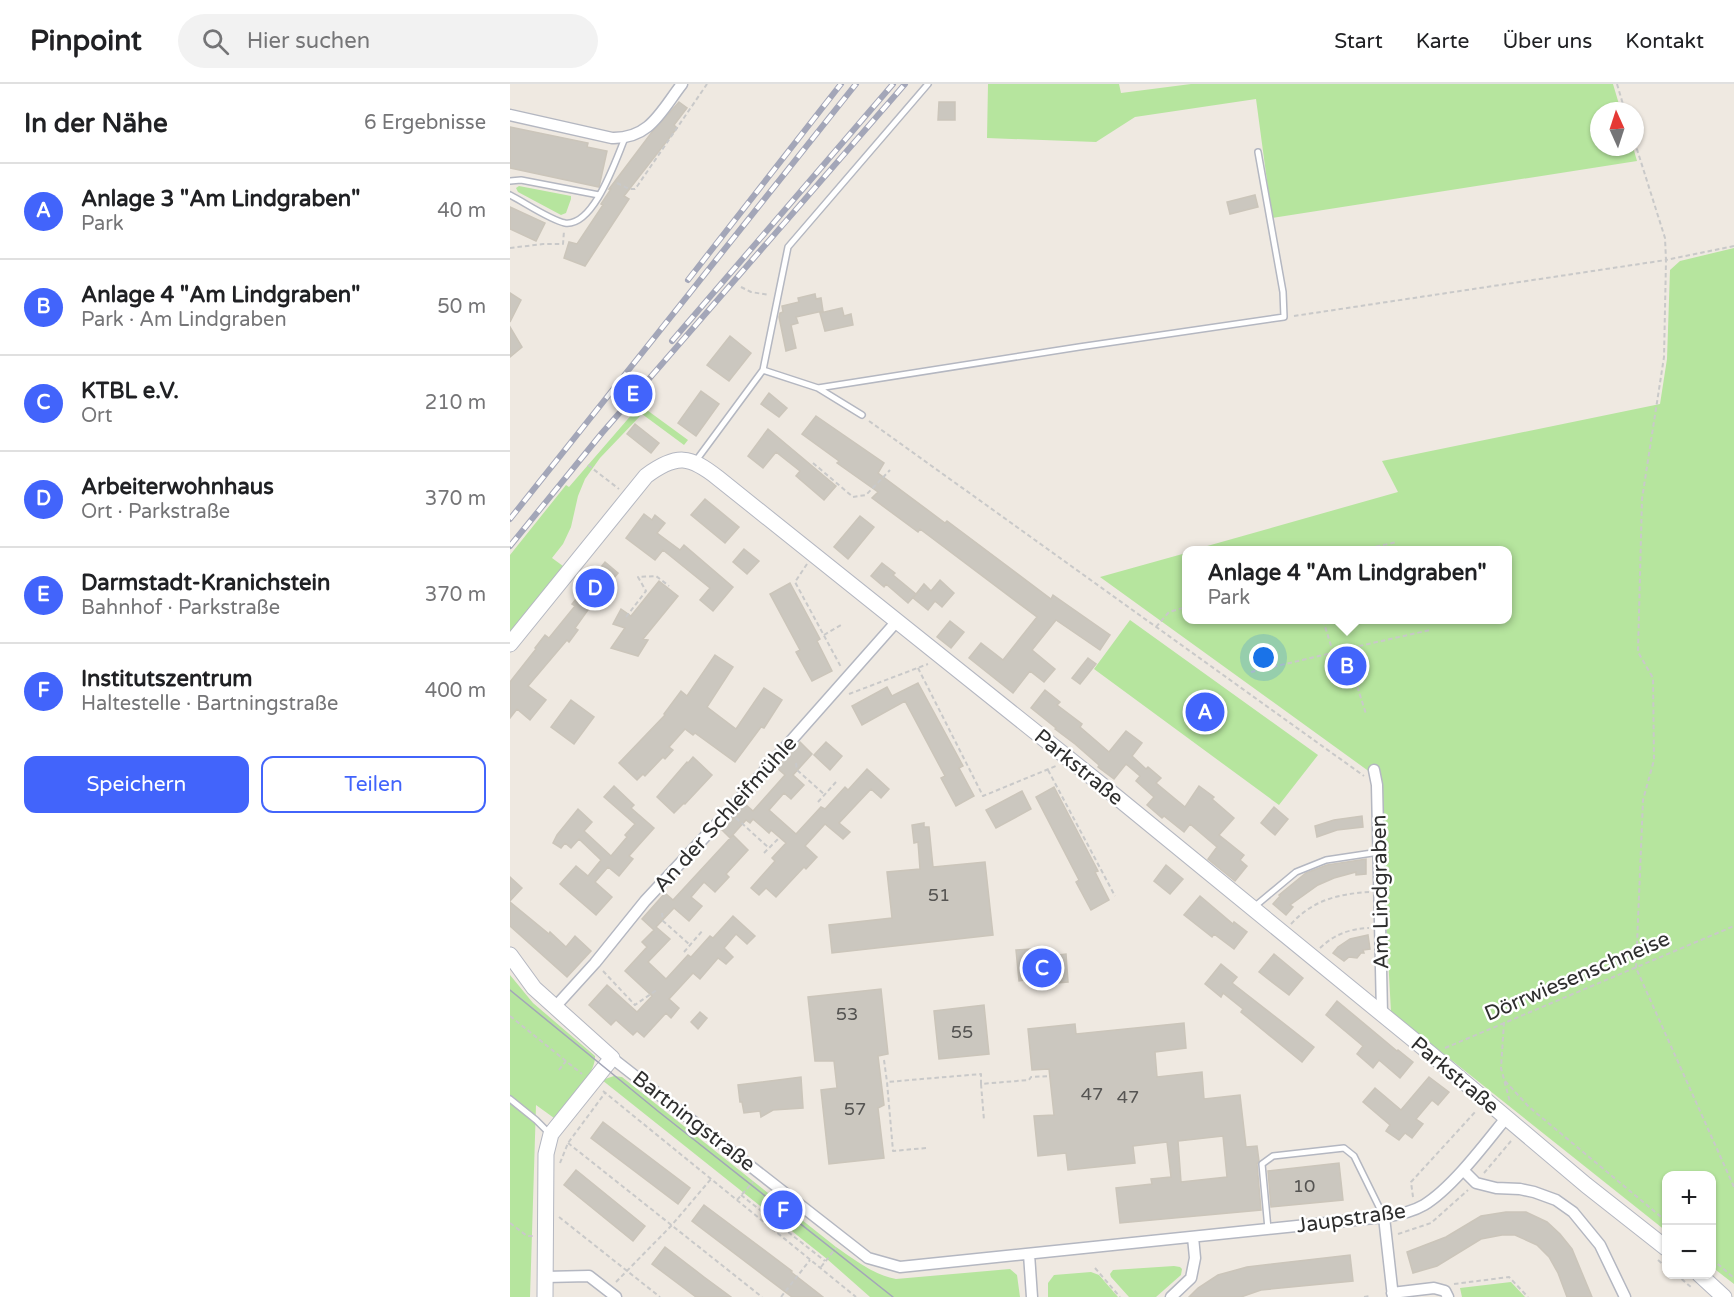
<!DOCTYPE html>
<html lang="de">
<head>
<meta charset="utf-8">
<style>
	body { margin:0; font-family:"Varela Round",sans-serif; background:#f2f2f2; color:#202124 }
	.controls { position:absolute; right:18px; bottom:18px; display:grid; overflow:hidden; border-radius:12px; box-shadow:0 2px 4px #0004 }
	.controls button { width:54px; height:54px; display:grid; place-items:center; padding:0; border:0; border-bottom:2px solid #e0e0e0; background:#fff; color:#202124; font:30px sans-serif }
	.compass { position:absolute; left:1080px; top:18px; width:54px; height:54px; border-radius:50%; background:#fff; box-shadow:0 2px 4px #0004; rotate:357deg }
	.you { position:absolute; left:754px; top:574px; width:21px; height:21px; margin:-15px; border:4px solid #fff; border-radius:50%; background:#1a73e8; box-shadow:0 0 0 9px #1a73e833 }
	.badge { display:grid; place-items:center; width:39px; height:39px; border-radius:50%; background:#4264fb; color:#fff; font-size:20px; font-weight:700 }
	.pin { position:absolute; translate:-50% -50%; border:3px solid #fff; box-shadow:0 2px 6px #0006 }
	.popup { position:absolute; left:672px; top:462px; width:330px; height:78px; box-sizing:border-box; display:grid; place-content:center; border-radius:12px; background:#fff; filter:drop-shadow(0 2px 4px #0005); font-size:20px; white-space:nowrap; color:#757577 }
	.popup b { font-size:22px; color:#202124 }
	.popup::after { content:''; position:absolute; left:50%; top:100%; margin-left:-12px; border:12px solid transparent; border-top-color:#fff }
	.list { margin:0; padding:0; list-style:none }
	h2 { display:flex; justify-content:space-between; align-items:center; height:78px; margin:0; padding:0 24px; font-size:26px }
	h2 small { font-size:20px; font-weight:400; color:#757577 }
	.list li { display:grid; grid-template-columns:39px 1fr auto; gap:18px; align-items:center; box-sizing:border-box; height:96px; padding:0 24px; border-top:2px solid #e0e0e0 }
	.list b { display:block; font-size:22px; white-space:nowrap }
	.list p { margin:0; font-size:20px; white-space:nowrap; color:#757577 }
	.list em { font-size:20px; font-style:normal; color:#757577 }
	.actions { display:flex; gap:12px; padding:18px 24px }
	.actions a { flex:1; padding:14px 0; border:2px solid #4264fb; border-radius:12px; text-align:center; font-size:21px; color:#4264fb }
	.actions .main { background:#4264fb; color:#fff }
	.icon { flex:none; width:33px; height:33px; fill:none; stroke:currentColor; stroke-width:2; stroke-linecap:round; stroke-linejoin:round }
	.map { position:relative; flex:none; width:1224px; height:1213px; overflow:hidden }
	header { display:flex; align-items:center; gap:36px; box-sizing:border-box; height:84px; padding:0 30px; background:#fff; border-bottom:2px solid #e0e0e0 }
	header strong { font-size:28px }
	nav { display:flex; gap:33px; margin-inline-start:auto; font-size:21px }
	.search { width:420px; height:54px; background:#f2f2f2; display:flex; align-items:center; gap:15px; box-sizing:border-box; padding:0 21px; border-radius:33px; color:#757577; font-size:22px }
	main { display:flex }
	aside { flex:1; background:#fff }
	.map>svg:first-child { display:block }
	.green { fill:#b6e59e }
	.building { fill:#cbc7bf; stroke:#cbc5ba; stroke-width:1.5; fill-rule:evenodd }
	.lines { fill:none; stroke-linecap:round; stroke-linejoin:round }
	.lane-casing { stroke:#b4b7c1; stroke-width:8 }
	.street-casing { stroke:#b4b7c1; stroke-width:13 }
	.secondary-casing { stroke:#b4b7c1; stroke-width:17 }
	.path { stroke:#c9c9c9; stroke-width:2; stroke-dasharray:4.5 3; stroke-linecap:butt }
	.lane { stroke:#fff; stroke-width:5 }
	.street { stroke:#fff; stroke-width:10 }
	.secondary { stroke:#fff; stroke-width:15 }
	.tram { stroke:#a3a6b8; stroke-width:1.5 }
	.rail-casing { stroke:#a3a6b8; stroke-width:6 }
	.rail { stroke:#fff; stroke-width:4; stroke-dasharray:11; stroke-linecap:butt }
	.labels { text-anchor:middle; stroke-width:5; stroke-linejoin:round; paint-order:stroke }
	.number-label { font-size:18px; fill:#555452 }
	.street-label { font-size:21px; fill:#2e2e2e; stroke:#fff }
</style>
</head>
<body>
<header>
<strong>Pinpoint</strong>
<div class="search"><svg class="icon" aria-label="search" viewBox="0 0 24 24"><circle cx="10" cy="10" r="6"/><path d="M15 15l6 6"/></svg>Hier suchen</div>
<nav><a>Start</a><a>Karte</a><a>Über uns</a><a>Kontakt</a></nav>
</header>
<main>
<aside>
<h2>In der Nähe<small>6 Ergebnisse</small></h2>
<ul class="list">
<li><span class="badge">A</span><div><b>Anlage 3 &quot;Am Lindgraben&quot;</b><p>Park</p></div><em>40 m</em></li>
<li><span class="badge">B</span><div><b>Anlage 4 &quot;Am Lindgraben&quot;</b><p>Park · Am Lindgraben</p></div><em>50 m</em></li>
<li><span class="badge">C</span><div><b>KTBL e.V.</b><p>Ort</p></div><em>210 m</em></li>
<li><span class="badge">D</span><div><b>Arbeiterwohnhaus</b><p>Ort · Parkstraße</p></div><em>370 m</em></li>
<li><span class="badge">E</span><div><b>Darmstadt-Kranichstein</b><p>Bahnhof · Parkstraße</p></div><em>370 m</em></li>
<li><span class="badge">F</span><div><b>Institutszentrum</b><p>Haltestelle · Bartningstraße</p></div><em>400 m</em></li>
</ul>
<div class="actions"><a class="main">Speichern</a><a>Teilen</a></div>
</aside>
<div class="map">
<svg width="1224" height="1213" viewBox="0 0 1224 1213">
	<rect width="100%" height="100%" fill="#efe9e1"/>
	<path class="green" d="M478,0H609L611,9L681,0H1103L1111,27H1089V63H1123L1127,77L762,134L746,15L625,33L586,58L477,54Z
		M9,102L61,112V115L56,129L51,131L8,108L6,104Z
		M1224,164V1200L1202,1183V1092H1156V1147L881,928L868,689L864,691L590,493L676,469V536H998V466H683L888,408L872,377L1150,320L1157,275L1160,186L1170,177Z
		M130,321L178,356L174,361L132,330L90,374L75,395L68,412L61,443L53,460L42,474L53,482L0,548V471L56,401L59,403Z
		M620,536L808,671L769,721L584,585Z
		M0,891L23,919L85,972C86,991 56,1020 44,1034L26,1021L20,1213H0Z
		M104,992L112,993L326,1163C345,1176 364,1191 386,1195L500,1185L507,1191L510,1213H360L317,1175L92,996Z
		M664,1182L670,1183L672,1185L671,1191L646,1213H619L601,1193L600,1190L603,1186Z
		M581,1188L589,1191L608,1213H538V1199L544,1191Z
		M1001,1198L1015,1213H952L950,1204Z"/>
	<path class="building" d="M169,18L177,24L164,41L167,44L114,112L119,115L75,182L54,174L59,158L67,160L93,121L91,120L101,105H99L142,48Z
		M429,18H445V36H428Z
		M0,43L78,59L77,63L97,67L89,103L0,84Z
		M745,111L748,123L720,130L717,118Z
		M0,123L35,139L26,157L0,145Z
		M0,209L11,216L0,238Z
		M305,210L306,215L311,214L313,227L286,233L288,239L281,241L286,264L276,267L269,233L270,229L273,228L272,222L289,218L288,214Z
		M332,224L334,232L341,230L343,241L315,247L310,229Z
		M0,243L12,263L0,273Z
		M220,252L241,269L219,297L197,281Z
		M191,307L209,320L186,352L168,339Z
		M259,309L277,324L269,333L251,320Z
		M306,332L374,379L368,389L435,439L437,437L541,515L543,511L600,551L590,566L546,536L522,566L545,585L534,598L520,587L503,609L459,574L471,559L493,576L527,533L410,445L408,448L362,414L368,408L327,379L329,377L292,350Z
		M125,340L149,359L141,369L117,350Z
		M258,345L326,402L314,416L286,392L290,387L266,368L253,384L238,372Z
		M195,415L229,443L215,459L181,431Z
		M134,430L142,436L145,431L155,439L147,449L170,466L174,461L223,503L203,527L190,516L200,504L153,466L145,476L116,454Z
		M350,432L364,443L338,475L324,463Z
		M234,465L249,477L237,490L223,478Z
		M95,478L108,489L103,495L105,497L83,525L80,523L65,544L68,546L59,558L57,556L18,602L36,616L20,636L7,625L0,634V598L26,565L25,564L35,551L39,554L65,522L62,520Z
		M372,479L385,489L383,491L406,510L398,519L376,500L374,503L361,492Z
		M430,496L444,509L432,523L425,517L418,526L403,514L414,500L421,507Z
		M149,497L168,512L133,555L138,556L128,572L101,564L115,544L103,540L111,525L121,532Z
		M280,499L310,555L307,557L322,587L302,597L286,568L290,566L260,510Z
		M440,537L454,548L441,564L427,553Z
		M205,571L223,583L197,623L226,645L254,604L272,616L254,644L251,643L225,678L185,649L183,651L175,645L159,663L163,666L155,675L153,673L135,692L133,690L127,696L109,679L155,631L154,630L171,607L177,612Z
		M578,574L586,580L570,600L562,594Z
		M408,599L453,682L449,684L464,712L446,722L431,694L435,692L395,617L352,641L342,622L377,603L382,612Z
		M535,606L550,618L547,621L572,640L570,643L599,668L616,647L632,659L622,672L636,685L638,683L651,694L646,699L675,723L689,702L704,713L702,715L724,734L709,751L734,771L730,776L737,782L725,797L698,775L707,763L680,740L674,748L654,732L652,734L637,721L644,713L626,697L630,692L616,680L604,695L588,683L589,681L565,660L545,645L546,644L521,624Z
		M61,616L84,633L64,660L41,643Z
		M290,658L302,670L283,691L294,701L281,715L274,709L259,726L286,750L311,723L315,725L335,703L338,706L357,685L379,705L371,714L361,705L329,739L340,748L333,755L315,740L295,762L307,773L296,785L294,783L266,813L256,804L249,811L241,804L265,777L262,774L276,759L261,746L259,749L243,735L240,739L236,736L220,754L212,746L235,720L243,727L275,691L267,684Z
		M316,658L332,672L320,686L304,671Z
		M183,673L202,691L175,720L174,719L164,729L147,713L177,678L178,679Z
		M104,702L124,721L121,724L144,744L119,772L123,775L109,792L98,783L85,798L102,813L86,831L50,800L66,782L78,792L91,776L69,755L61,764L55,759L51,764L43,759L47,751L68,725L82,738L74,747L101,772L117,753L115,751L125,740L94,713Z
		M544,703L588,787L585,788L599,816L581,826L566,798L569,796L526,713Z
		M512,707L521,725L486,744L476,726Z
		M764,723L778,735L765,751L751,739Z
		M852,732L853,743L827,746L807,753L805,742L824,736Z
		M414,739V743H419L423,783L475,778L483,851L322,869L319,841L382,834L377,788L410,785L408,758L404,759L402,741Z
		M223,751L238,766L216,790L219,793L205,808L194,798L181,813L192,822L179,837L164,824L146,843L160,855L138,878L156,895L178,871L181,873L200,852L203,854L223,832L245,852L237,860L226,850L214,864L223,873L216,880L208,874L190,895L183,889L159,915L169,924L161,934L156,929L134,953L127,947L123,951L106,936L101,941L79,921L97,901L127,928L142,912L115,887L137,863L132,858L144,846L132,835L155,809L163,816Z
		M856,775V790L846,791V788L824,794L808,801L780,821L783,823L776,831L763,820L770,812L769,811L796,789L817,781Z
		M656,781L673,795L660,810L644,797Z
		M0,793L12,804L0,817Z
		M690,812L723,840L724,838L737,848L724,865L704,850L702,853L674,831Z
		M0,818L39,850L40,848L56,863L65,852L81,867L57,893L0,842Z
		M858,851L860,865L853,866L854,869H851L847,874L839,873L834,877L823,869L828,863L840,855Z
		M537,864L538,872L556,870L558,898L523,901L522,895L509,897L506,866Z
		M764,870L793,894L779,911L749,888Z
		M711,880L727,893L722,899L804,963L792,978L731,928L733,925L713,909L711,913L695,900Z
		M371,905L378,970L368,972L374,1021L368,1024L374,1074L319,1080L311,1006L327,1004L324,977H305L298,913Z
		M827,917L887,967L888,966L903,978L890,994L869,976L863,984L847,970L853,962L816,931Z
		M474,921L479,970L429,975L424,927Z
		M190,928L197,934L188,945L181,938Z
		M674,939L676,964L645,968L647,993L692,988L694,1015L730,1011L736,1063L747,1062L749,1077L747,1080L751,1126L610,1139L606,1104L642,1100L641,1095L661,1093L657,1058L623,1062L625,1079L558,1086L556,1069L528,1072L524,1032L544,1031L539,985L522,986L518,945L565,940L566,950ZM713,1052L717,1093L671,1098L668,1057Z
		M291,993L293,1024L263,1026L251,1033L250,1027L234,1029L232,1018H230L228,1001Z
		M919,993L939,1008L928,1021L922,1016L906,1035L913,1040L902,1054L895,1049L889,1056L876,1047L880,1041L853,1018L865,1004L891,1026Z
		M93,1038L180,1104L168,1120L81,1054Z
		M829,1079L833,1116L761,1123L758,1087Z
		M66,1086L135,1142L123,1157L54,1101Z
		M194,1121L282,1187L281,1188L313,1213H282L182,1137Z
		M996,1128H1016L1037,1138L1050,1150L1062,1165L1082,1213H1057L1048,1189L1039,1173L1027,1161L1005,1151H992L971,1155L927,1182L903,1189L897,1168L936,1153L971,1132Z
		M155,1163L194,1193L221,1213H186L142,1180Z
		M840,1171L843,1197L751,1206L731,1213H679L688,1204L708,1191L737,1183Z"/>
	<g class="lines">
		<g class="lane-casing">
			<path id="lane" d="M0,97L11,96L89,111
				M0,111C14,118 40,136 55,139C84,143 106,75 115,54
				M253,286L308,304L569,263L774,233L773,208L748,68
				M308,304L352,331
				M185,378L253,286L278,163L418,0
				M744,823L786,788L816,776L869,768
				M0,1015L26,1036L39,1049
				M758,1145L752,1080L763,1072L834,1064L844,1072L874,1133"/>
		</g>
		<g class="street-casing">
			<path id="street" d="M0,31L102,54C140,55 151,27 172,0
				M864,686L867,701L872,930
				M45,923L85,879L135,817L218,728L387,537
				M102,974L358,1174L390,1183L874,1133C888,1131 902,1128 914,1121C942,1104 975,1060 996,1034
				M953,1086L966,1099L986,1104L1010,1105L1024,1108L1046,1116L1063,1128L1090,1161L1115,1213
				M874,1133L883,1213
				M519,1170L522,1213
				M35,1193L79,1192L106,1213
				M882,1209L924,1204L935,1207L938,1213
				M661,1213L681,1194L685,1174L683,1153"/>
		</g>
		<g class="secondary-casing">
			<path id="secondary" d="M0,560L136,392C167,369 180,372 208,394L598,706L921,970L1076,1101L1156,1164
				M0,871L24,904L102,974L41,1050L36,1070L35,1213
				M1189,1190L1214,1213"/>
		</g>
		<path class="path" d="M1107,0L1115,27
			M107,99L119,105H125L128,101L197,0
			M1224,162L1156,176L1154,273L1132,415L1128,568L1143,594L1144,676L1133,716L1126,884L1224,1103
			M0,164L33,160H53L54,147
			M231,203L241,208L259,211
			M784,232L1156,176L1155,154L1125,59
			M359,337L854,692
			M303,379L343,413L356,411L380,386
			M78,381L109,405
			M851,466L887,458
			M297,480L285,498L331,583
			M116,533L136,507L128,493L146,492L159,502
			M813,536L823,568L920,546
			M646,543L659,528L676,523
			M314,551L331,541
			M836,567L856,630
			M408,584L473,712L546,682
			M741,588L822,569
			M339,610L418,580
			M286,679L287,686L315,711
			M538,686L605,812
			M308,718L326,698
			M226,734L259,764
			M254,769L269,754
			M152,829L153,837L180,861
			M781,840C803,816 828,810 859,808
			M810,864C825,850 839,845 859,844
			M174,868L193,846
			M93,887L125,921L148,905
			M0,932L72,990
			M994,938L991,984L1000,1018
			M935,964L1224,842
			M374,976L377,998
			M49,986L56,977
			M995,997L1019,1023L1156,1137
			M471,1000L474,1036
			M93,1007L346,1213
			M58,1059L252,1213
			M416,1064L383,1067L377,998L471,990V1000L519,996L521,993L540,992
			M50,1079L58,1059L95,1009
			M974,1089L1001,1057
			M231,1111L315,1177
			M903,1113L901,1098L966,1027
			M227,1116L243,1098
			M49,1133L150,1213
			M0,1139L17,1152H23
			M888,1150L921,1139L958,1106
			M1202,1175L1224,1194
			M1148,1176L1156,1183
			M311,1183L326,1164
			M585,1184L610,1213
			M1166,1190L1182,1204
			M106,1198L161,1142L201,1095
			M944,1200L999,1193L1018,1213
			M271,1213L300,1176
			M854,1213L861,1212"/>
		<use href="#lane" class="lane"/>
		<use href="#street" class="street"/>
		<use href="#secondary" class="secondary"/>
		<path class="tram" d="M0,906L149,1028L383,1213"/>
		<g class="rail-casing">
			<path id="rail" d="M178,196L331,0
				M162,257L383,0
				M0,435L346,0
				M0,462L92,349L395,0"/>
		</g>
		<use href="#rail" class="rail"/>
	</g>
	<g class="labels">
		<g class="number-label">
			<text x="429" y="817">51</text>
			<text x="337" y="936">53</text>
			<text x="452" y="954">55</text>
			<text x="582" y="1016">47</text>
			<text x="618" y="1019">47</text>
			<text x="345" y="1031">57</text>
			<text x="794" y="1108">10</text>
		</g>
		<g class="street-label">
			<text transform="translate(569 683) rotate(39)" y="7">Parkstraße</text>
			<text transform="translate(215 730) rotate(-48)" y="7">An der Schleifmühle</text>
			<text transform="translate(870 808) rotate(-91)" y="7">Am Lindgraben</text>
			<text transform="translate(1067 892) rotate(-23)" y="7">Dörrwiesenschneise</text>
			<text transform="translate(945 991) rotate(40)" y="7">Parkstraße</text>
			<text transform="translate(184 1037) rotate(38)" y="7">Bartningstraße</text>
			<text transform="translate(841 1134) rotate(-8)" y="7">Jaupstraße</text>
		</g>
	</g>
</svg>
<div class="controls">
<button>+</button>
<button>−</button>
</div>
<svg class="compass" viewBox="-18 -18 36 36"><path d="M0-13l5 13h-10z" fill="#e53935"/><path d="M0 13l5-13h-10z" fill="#757577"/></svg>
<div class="you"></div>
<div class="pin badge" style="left:695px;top:628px">A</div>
<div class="pin badge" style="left:837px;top:582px">B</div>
<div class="popup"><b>Anlage 4 &quot;Am Lindgraben&quot;</b>Park</div>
<div class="pin badge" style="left:532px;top:884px">C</div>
<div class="pin badge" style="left:85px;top:504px">D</div>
<div class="pin badge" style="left:123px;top:310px">E</div>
<div class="pin badge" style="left:273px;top:1126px">F</div>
</div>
</main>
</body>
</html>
